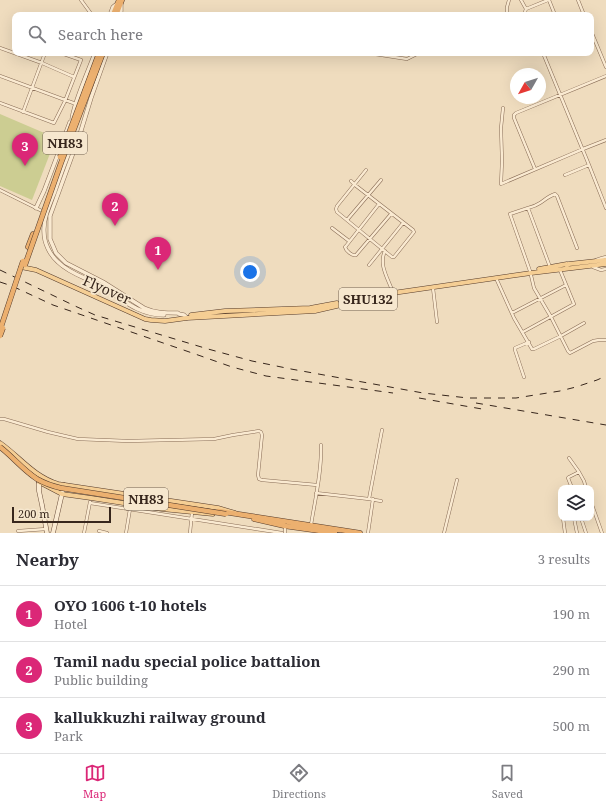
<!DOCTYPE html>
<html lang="en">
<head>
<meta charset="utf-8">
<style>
	body { margin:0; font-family:"Noto Serif",serif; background:#f2f2f3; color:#2b2b33 }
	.controls { position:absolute; right:12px; bottom:12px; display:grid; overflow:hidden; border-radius:8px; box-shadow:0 4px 16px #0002 }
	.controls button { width:36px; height:36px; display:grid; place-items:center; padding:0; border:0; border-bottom:1px solid #e1e1e2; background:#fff; color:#2b2b33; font:20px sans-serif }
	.compass { position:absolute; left:510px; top:68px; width:36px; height:36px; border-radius:50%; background:#fff; box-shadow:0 4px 16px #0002; rotate:231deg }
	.scale { position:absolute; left:12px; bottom:10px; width:99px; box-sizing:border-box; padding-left:4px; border:2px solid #37261c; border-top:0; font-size:11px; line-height:14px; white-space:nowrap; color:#37261c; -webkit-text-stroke:3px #f6e7ce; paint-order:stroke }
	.you { position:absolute; left:250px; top:272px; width:14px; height:14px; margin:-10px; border:3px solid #fff; border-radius:50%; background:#1a73e8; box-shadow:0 0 0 6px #1a73e833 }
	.badge { display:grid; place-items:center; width:26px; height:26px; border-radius:50%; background:#db2777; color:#fff; font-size:13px; font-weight:700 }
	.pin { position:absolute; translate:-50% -33px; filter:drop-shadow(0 1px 2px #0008) }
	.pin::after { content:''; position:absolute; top:21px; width:14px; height:12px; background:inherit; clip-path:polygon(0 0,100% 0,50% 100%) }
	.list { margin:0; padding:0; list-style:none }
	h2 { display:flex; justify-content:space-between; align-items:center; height:52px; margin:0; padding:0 16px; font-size:17px }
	h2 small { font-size:13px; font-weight:400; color:#7c7c81 }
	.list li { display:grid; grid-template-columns:26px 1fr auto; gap:12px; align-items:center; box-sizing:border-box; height:56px; padding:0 16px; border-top:1px solid #e1e1e2 }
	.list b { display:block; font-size:15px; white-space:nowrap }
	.list p { margin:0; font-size:13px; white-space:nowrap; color:#7c7c81 }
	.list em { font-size:13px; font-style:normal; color:#7c7c81 }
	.icon { flex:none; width:22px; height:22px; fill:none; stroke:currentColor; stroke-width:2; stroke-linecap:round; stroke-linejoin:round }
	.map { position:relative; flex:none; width:606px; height:533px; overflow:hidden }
	.search { position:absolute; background:#fff; box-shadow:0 4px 16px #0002; left:12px; right:12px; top:12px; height:44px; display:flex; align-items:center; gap:10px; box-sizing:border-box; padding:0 14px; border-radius:8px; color:#7c7c81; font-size:15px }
	.sheet { height:220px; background:#fff }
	nav { display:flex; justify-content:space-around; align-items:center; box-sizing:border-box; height:56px; border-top:1px solid #e1e1e2; background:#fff; font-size:11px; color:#7c7c81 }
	nav a { display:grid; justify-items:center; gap:2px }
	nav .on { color:#db2777 }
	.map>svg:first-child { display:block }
	.green { fill:#cccd92 }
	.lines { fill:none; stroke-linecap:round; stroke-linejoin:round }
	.minor-casing { stroke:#886c56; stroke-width:3.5 }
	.tertiary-casing { stroke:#886c56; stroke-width:4.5 }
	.secondary-casing { stroke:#6a4d3a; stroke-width:5 }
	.primary-casing { stroke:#553b2b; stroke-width:5 }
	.trunk-casing { stroke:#553b2b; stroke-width:5.5 }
	.minor { stroke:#faead1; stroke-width:2.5 }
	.tertiary { stroke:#faead1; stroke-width:3.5 }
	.secondary { stroke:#faead1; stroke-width:4 }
	.primary { stroke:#f5ce94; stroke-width:4 }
	.trunk { stroke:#ecb06f; stroke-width:4.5 }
	.rail { stroke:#37261c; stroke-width:1; stroke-dasharray:7 7; stroke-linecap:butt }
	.trunk-bridge-casing { stroke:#553b2b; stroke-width:5.5; stroke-linecap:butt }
	.trunk-bridge { stroke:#ecb06f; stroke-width:4.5 }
	.labels { text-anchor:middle; stroke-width:3.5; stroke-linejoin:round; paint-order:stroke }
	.shield { fill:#f6e7ce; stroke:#706051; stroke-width:1 }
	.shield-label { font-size:13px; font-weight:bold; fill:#37261c }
	.street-label { font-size:14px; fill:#37261c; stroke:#f6e7ce }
</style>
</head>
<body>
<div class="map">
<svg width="606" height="533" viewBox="0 0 606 533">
	<rect width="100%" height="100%" fill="#efdcbe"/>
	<path class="green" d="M0,114L56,138L32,200L0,186Z"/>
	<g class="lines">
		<g class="minor-casing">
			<path id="minor" d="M81,0L92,15
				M521,0L526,9
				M549,0L555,15
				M578,0L584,15
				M507,15V7L509,0
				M527,15L525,12L526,9L548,0
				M591,31L606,67
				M0,48L42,63L74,77
				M368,53L407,59L419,53
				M543,53L589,165L606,208
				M0,76L76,104
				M0,103L54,123L65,101L81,60L61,53
				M503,108L501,128L502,161L501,184L583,149L606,140
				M23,112L45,53
				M535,169L514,118V115L516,113L606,76
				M565,175L589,165
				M351,181L355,185L413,230L414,232L394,257H392L337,212L336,209L337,206L366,170
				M0,190L44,212
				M379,204L346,246L345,247C346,251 352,256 356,255L391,214
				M528,208C532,207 537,205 540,203C546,199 549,196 555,194L557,196L577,248
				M347,220L381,180
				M332,228L349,241
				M385,251C378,265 389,280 393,293
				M596,260L602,258L606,257
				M369,265L403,223
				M550,267L528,208L510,214L530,271L534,288L551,317L568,351L570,353L572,352L593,341L599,340H606
				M593,267L601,270L606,269
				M496,278L514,318L532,349H534L561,336L584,323
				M433,288L437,322
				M512,313L566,285
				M523,332L574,304L560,270
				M524,377L515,350V348L529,342
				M0,419H4L48,432L65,436L78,439L128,441L214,439L233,435L259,431L261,432L262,435L258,475L259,479L262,480L317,485
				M569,458L579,472
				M572,488L568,478L569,477L579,472L584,481L586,488
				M316,493L369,499L381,501
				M369,499L382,430
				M591,502L602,533
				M90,503L282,533
				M563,518L565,533
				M574,518L577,533
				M581,518L586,533
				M311,525C315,500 322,471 321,445
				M18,531L46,529
				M99,531L107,533
				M84,533L90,502
				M126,533L130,509
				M190,533L192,512
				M285,533V526
				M368,533L373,499
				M444,533L457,480"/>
		</g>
		<g class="tertiary-casing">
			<path id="tertiary" d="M110,15L113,7L118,3
				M120,15L121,11V4
				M107,53L91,98L80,134L50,216V239L56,253L66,263L103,282L144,308C155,313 166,313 178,313L179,314L184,315L187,318
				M72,125C69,114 90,67 95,53
				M73,131L74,137L72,145C66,160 60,176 55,191C50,204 43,218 44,232C44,243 50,255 58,262C70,274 87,278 101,286C122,299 138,315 164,315
				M36,208L44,191L70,122"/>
		</g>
		<g class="secondary-casing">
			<path id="secondary" d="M39,480V491L42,505L47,533
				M53,533L64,485"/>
		</g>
		<g class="primary-casing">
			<path id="primary" d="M566,265L569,264L606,260
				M21,267L36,270L145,319L151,320L165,321L187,318L315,311L393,293L531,273L606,264
				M539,269L567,264
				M191,315L225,311L310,308L337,303
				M0,443C20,457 33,476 58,484L218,508L235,513
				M39,482L62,494L91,498L162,509L213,514"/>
		</g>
		<g class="trunk-casing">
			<path id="trunk" d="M113,15L119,0
				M116,15L122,0
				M28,247L33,234
				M218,511L360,533
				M254,519L285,526L335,533"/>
		</g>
		<use href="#minor" class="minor"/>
		<use href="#tertiary" class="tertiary"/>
		<use href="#secondary" class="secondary"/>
		<use href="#primary" class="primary"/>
		<use href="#trunk" class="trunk"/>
		<path class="rail" d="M0,270L75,306L95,315L208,349L252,361L291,369L423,393L468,398H516L560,391L576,387L597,380L606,376
			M0,282L12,286L53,305L198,355L232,367L266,376L393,393
			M419,398L482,409
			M476,403L606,425"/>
		<g class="trunk-bridge-casing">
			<path id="trunk-bridge" d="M60,157L99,53
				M25,265L61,163L103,53
				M0,330L23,261
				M0,336L3,328
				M0,447C13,457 23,470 37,479C44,483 52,486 61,488L226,514"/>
		</g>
		<use href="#trunk-bridge" class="trunk-bridge"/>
	</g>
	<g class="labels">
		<g class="shield">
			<rect x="43" y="132" width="44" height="22" rx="3"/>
			<rect x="339" y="288" width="58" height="22" rx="3"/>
			<rect x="124" y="488" width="44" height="22" rx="3"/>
		</g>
		<g class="shield-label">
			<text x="65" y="148">NH83</text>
			<text x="368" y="304">SHU132</text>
			<text x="146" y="504">NH83</text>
		</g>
		<g class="street-label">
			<text transform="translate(107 290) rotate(24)" y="5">Flyover</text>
		</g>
	</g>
</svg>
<div class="controls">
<button><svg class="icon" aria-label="layers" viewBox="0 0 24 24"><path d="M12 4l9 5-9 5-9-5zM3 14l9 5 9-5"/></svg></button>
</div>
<svg class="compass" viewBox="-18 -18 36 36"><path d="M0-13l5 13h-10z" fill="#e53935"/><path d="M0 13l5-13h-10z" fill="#7c7c81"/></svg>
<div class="scale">200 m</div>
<div class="you"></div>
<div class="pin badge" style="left:158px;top:270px">1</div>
<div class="pin badge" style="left:115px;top:226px">2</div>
<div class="pin badge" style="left:25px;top:166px">3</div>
<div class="search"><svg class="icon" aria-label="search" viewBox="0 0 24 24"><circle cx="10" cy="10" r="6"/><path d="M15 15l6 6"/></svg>Search here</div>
</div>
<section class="sheet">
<h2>Nearby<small>3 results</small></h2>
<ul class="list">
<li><span class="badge">1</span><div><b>OYO 1606 t-10 hotels</b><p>Hotel</p></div><em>190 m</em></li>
<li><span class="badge">2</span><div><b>Tamil nadu special police battalion</b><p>Public building</p></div><em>290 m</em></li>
<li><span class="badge">3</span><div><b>kallukkuzhi railway ground</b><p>Park</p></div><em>500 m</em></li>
</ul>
</section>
<nav>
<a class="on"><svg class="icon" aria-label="map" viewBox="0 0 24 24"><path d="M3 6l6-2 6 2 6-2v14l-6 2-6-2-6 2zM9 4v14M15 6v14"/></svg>Map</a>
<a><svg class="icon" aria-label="directions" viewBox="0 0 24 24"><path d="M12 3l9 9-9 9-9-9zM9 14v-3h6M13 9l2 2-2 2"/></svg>Directions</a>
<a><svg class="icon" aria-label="saved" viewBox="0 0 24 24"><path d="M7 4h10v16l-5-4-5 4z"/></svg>Saved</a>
</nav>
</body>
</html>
